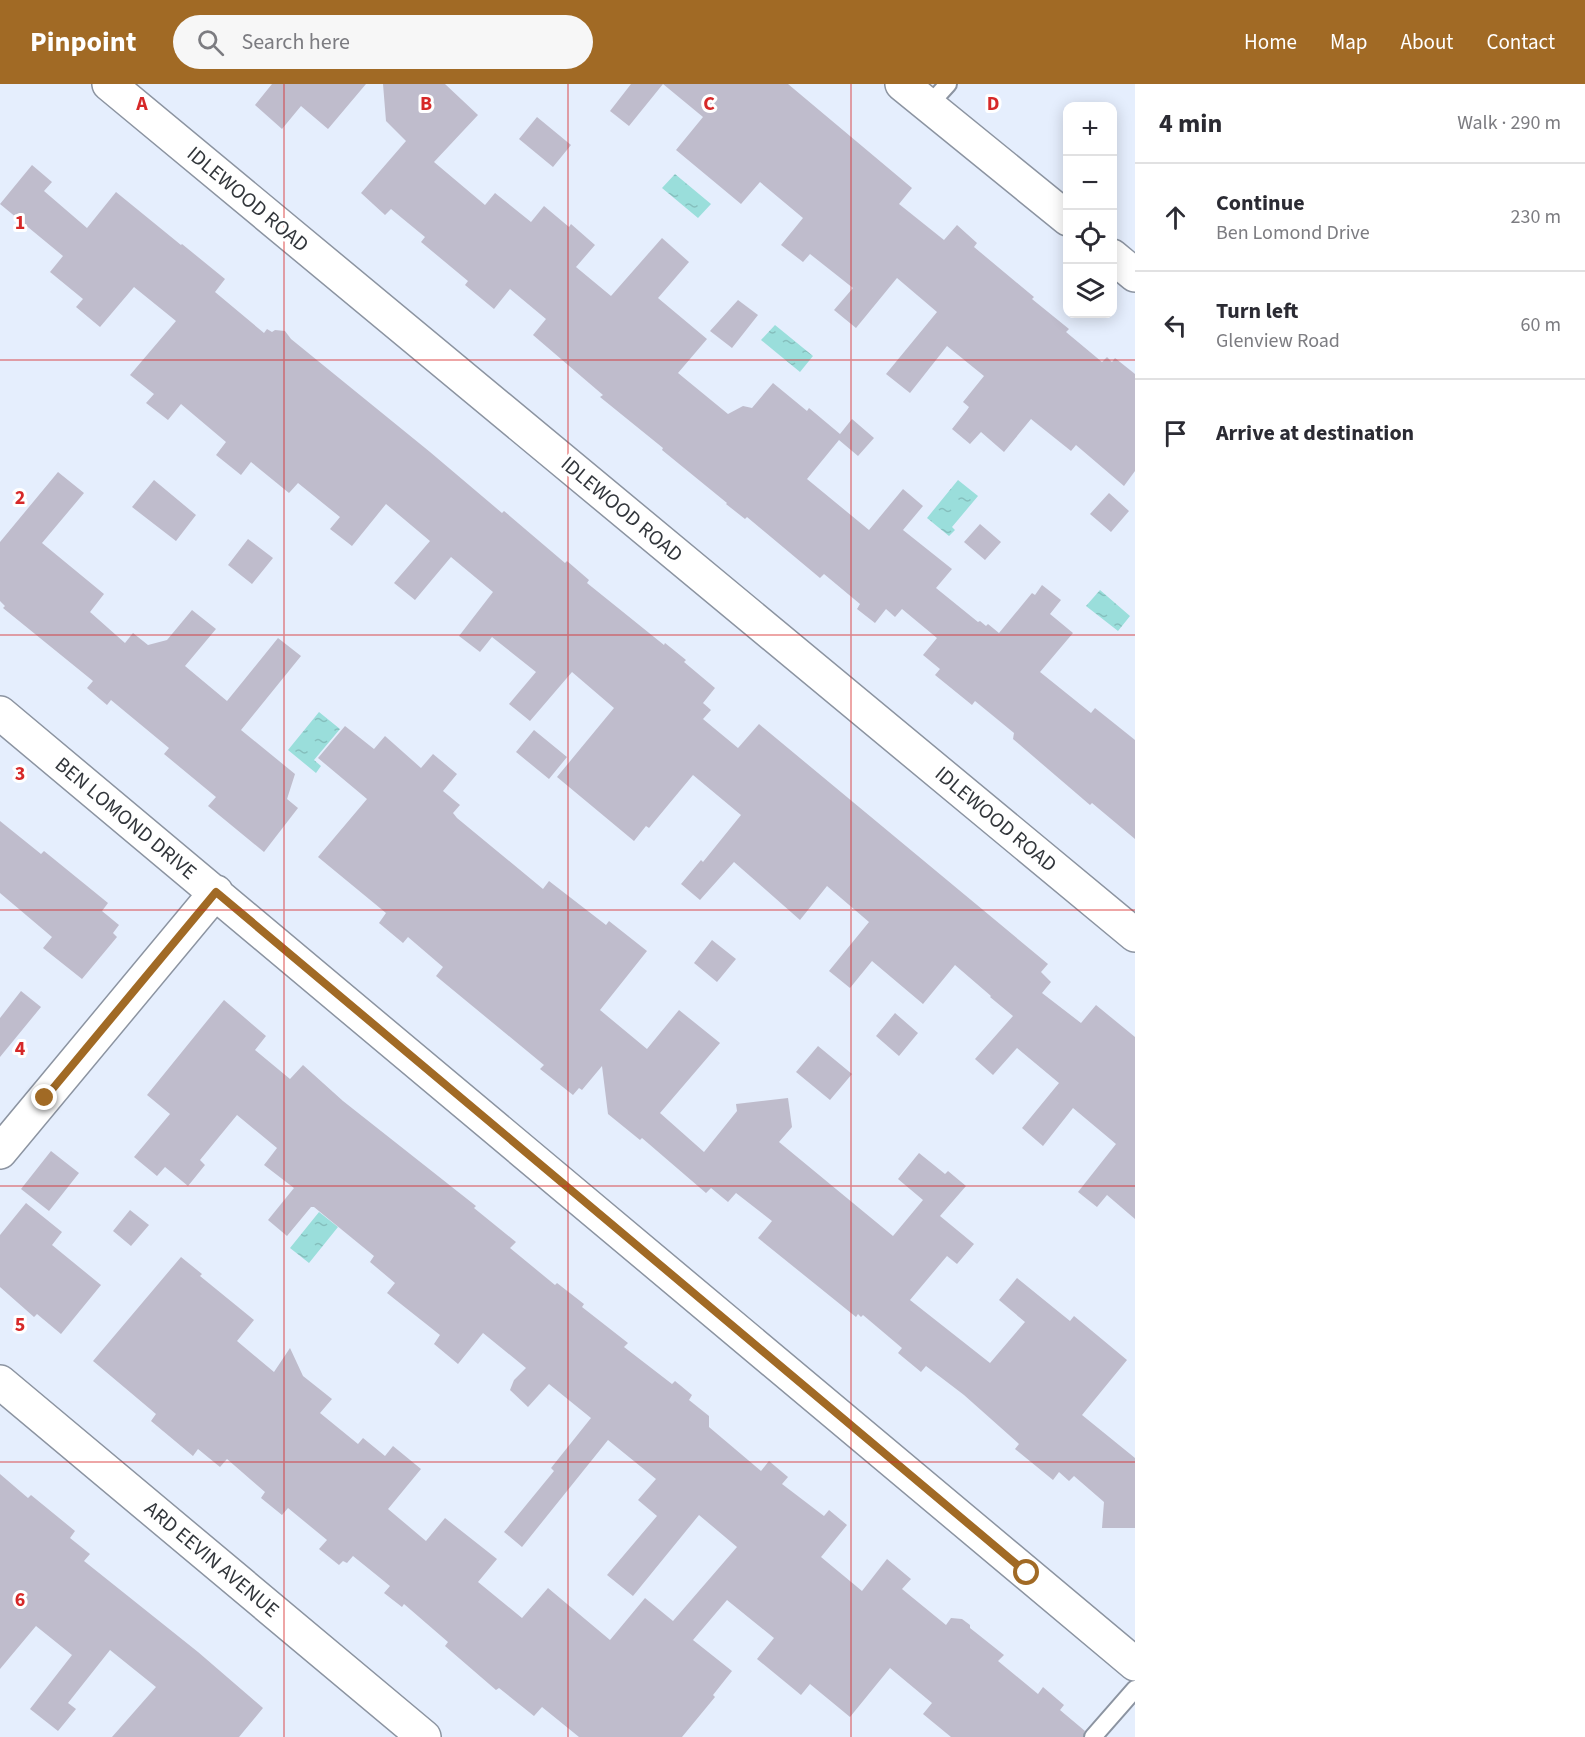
<!DOCTYPE html>
<html lang="en">
<head>
<meta charset="utf-8">
<style>
	body { margin:0; font-family:"Source Sans 3",sans-serif; background:#f7f7f7; color:#2b2b33 }
	.controls { position:absolute; right:18px; top:18px; display:grid; overflow:hidden; border-radius:12px; box-shadow:0 3px 15px #0003 }
	.controls button { width:54px; height:54px; display:grid; place-items:center; padding:0; border:0; border-bottom:2px solid #e1e1e2; background:#fff; color:#2b2b33; font:30px sans-serif }
	.stop { position:absolute; width:18px; height:18px; margin:-14px; border:4px solid #a16a25; border-radius:50%; background:#fff }
	.stop.end { background:#a16a25; border-color:#fff; box-shadow:0 2px 6px #0008 }
	.list { margin:0; padding:0; list-style:none }
	h2 { display:flex; justify-content:space-between; align-items:center; height:78px; margin:0; padding:0 24px; font-size:26px }
	h2 small { font-size:20px; font-weight:400; color:#7c7c81 }
	.list li { display:grid; grid-template-columns:39px 1fr auto; gap:18px; align-items:center; box-sizing:border-box; height:108px; padding:0 24px; border-top:2px solid #e1e1e2 }
	.list b { display:block; font-size:22px; white-space:nowrap }
	.list p { margin:0; font-size:20px; white-space:nowrap; color:#7c7c81 }
	.list em { font-size:20px; font-style:normal; color:#7c7c81 }
	.icon { flex:none; width:33px; height:33px; fill:none; stroke:currentColor; stroke-width:2; stroke-linecap:round; stroke-linejoin:round }
	.map { position:relative; flex:none; width:1135px; height:1653px; overflow:hidden }
	header { display:flex; align-items:center; gap:36px; box-sizing:border-box; height:84px; padding:0 30px; background:#a16a25; color:#fff }
	header strong { font-size:28px }
	nav { display:flex; gap:33px; margin-inline-start:auto; font-size:21px }
	.search { width:420px; height:54px; background:#f7f7f7; display:flex; align-items:center; gap:15px; box-sizing:border-box; padding:0 21px; border-radius:33px; color:#7c7c81; font-size:22px }
	main { display:flex }
	aside { flex:1; background:#fff }
	.map>svg:first-child { display:block }
	.water { fill:url(#water-ripples) }
	.building { fill:#bfbccc }
	.lines { fill:none; stroke-linecap:round; stroke-linejoin:round }
	.lane-casing { stroke:#8c94a1; stroke-width:20 }
	.street-casing { stroke:#8c94a1; stroke-width:36 }
	.lane { stroke:#fff; stroke-width:16 }
	.street { stroke:#fff; stroke-width:33 }
	.route { stroke:#a16a25; stroke-width:8 }
	.grid { fill:none; stroke:#d62828; stroke-width:1.5; stroke-opacity:0.55 }
	.labels { text-anchor:middle; stroke-width:6; stroke-linejoin:round; paint-order:stroke }
	.street-label { font-size:21px; fill:#32363b; stroke:#fff }
	.grid-label { font-size:20px; text-anchor:middle; font-weight:bold; fill:#d62828; stroke:#fff; stroke-width:6; stroke-linejoin:round; paint-order:stroke }
</style>
</head>
<body>
<header>
<strong>Pinpoint</strong>
<div class="search"><svg class="icon" aria-label="search" viewBox="0 0 24 24"><circle cx="10" cy="10" r="6"/><path d="M15 15l6 6"/></svg>Search here</div>
<nav><a>Home</a><a>Map</a><a>About</a><a>Contact</a></nav>
</header>
<main>
<div class="map">
<svg width="1135" height="1653" viewBox="0 0 1135 1653">
	<defs>
		<pattern id="water-ripples" width="26" height="14" patternUnits="userSpaceOnUse" patternTransform="scale(1.5)"><rect width="26" height="14" fill="#9adedb"/><path d="M2 4q2-2 4 0t4 0M15 11q2-2 4 0t4 0" fill="none" stroke="#85bfbd"/></pattern>
	</defs>
	<rect width="100%" height="100%" fill="#e5eefd"/>
	<path class="water" d="M675,90L711,120L698,134L662,104Z
		M775,241L813,272L800,288L761,256Z
		M958,396L978,412L952,443L955,446L949,452L927,434Z
		M1100,506L1130,532L1118,547L1086,522Z
		M319,628L340,645L314,676L321,682L316,689L288,666Z
		M319,1128L338,1143L309,1179L290,1164Z"/>
	<path class="building" d="M272,0H366L328,45L301,22L282,45L255,21Z
		M383,0H445L478,31L434,78L485,121L495,109L531,138L544,122L569,143L571,140L595,161L576,183L611,212L662,154L689,178L658,214L707,255L678,289L728,330L743,322L752,324L773,299L807,327L809,324L840,350L852,335L874,354L858,372L839,356L807,395L869,446L903,405L923,422L903,446L952,485L936,504L978,538L980,537L986,542L988,540L999,549L1032,509L1035,511L1042,501L1061,516L1050,530L1073,549L1040,588L1091,629L1095,624L1135,656V755L1092,719L1090,721L1013,655L1014,649L975,617L972,621L935,591L940,585L923,571L937,554L902,525L895,533L886,525L875,539L857,525L860,520L824,490L820,494L747,433L745,435L726,420L727,419L662,366L663,364L600,313L603,311L533,251L546,235L510,205L494,225L465,201L468,197L421,158L425,153L391,125L385,131L361,109L406,57L386,37Z
		M631,0H788L912,104L899,120L944,156L957,141L977,159L974,163L1034,213L1032,215L1069,245L1066,248L1102,278L1107,273L1112,278L1115,274L1135,290V387L1124,402L1076,361L1071,367L1031,335L1004,368L981,348L970,360L952,345L967,326L969,323L963,318L984,292L947,262L910,309L886,290L937,228L897,194L856,244L834,226L853,204L810,170L803,178L781,161L803,134L760,98L741,120L676,66L703,33L663,0L629,42L610,27Z
		M537,33L571,61L553,83L519,55Z
		M32,81L52,98L44,107L87,144L116,108L181,161L182,160L225,195L215,208L264,249L267,245L272,248L275,246L285,247L291,255L430,368L502,429L504,427L565,479L567,477L589,496L587,499L664,561L665,559L686,576L684,578L715,604L703,619L711,626L703,635L738,664L759,640L1048,880L1041,888L1051,898L1042,909L1081,939L1096,921L1135,953V1135L1107,1111L1097,1123L1078,1108L1116,1060L1073,1024L1043,1062L1022,1044L1059,999L1017,964L993,991L975,975L1013,932L990,913L991,912L955,881L923,920L872,877L850,904L829,887L869,838L827,802L800,836L734,778L700,816L681,800L701,776L703,778L741,731L693,691L649,744L646,742L634,757L557,693L614,624L572,588L530,637L509,620L536,588L492,553L480,568L459,552L493,508L451,473L415,516L394,499L430,457L386,420L352,462L330,445L340,433L298,399L289,409L251,378L241,391L216,371L226,358L181,320L168,336L146,319L154,310L130,291L176,237L134,203L100,243L76,223L83,215L50,188L63,172L0,120Z
		M738,216L758,231L732,264L710,247Z
		M58,388L84,409L42,459L104,510L90,528L125,559L133,549L148,561L167,556L192,526L216,545L185,582L227,617L278,554L301,572L241,646L295,690L287,715L298,724L264,768L208,722L216,713L164,670L169,664L111,616L107,621L87,604L93,597L3,524L5,522L0,517V458Z
		M154,396L196,431L176,457L132,423Z
		M1109,409L1129,427L1111,448L1090,430Z
		M980,440L1001,458L985,476L964,458Z
		M248,455L273,474L252,500L228,481Z
		M345,642L374,665L385,652L421,684L433,670L457,690L443,707L460,721L453,729L457,734L543,805L549,797L606,841L609,837L647,867L600,926L647,965L679,926L720,959L660,1029L704,1068L737,1027L736,1020L788,1014L792,1043L779,1058L893,1152L923,1116L898,1095L919,1069L945,1090L948,1087L966,1102L940,1132L974,1160L957,1180L947,1172L910,1216L990,1279L1025,1238L999,1216L1017,1194L1070,1237L1074,1232L1127,1276L1082,1331L1135,1374V1444H1102L1104,1418L1074,1392L1069,1397L1059,1388L1053,1396L1015,1365L1019,1360L964,1311L926,1282L921,1288L898,1269L902,1264L863,1231L861,1233L858,1230L856,1233L758,1154L772,1137L736,1109L728,1118L711,1104L706,1109L642,1054L640,1056L608,1030L602,982L582,1006L579,1004L573,1011L540,985L544,981L436,892L443,883L408,853L403,859L379,839L386,829L318,773L367,715L318,674Z
		M534,646L567,673L549,695L516,668Z
		M0,737L41,770L44,767L108,819L102,827L119,841L113,849L117,853L82,895L43,864L52,853L0,809Z
		M712,856L736,875L717,898L694,879Z
		M21,907L41,923L0,973V934Z
		M224,916L266,952L255,966L290,995L303,981L343,1017L476,1122L474,1124L516,1158L510,1164L555,1201L557,1199L584,1220L582,1223L628,1259L624,1263L672,1300L675,1297L692,1311L689,1316L709,1332V1343L761,1387L769,1377L788,1393L782,1400L824,1432L829,1426L847,1441L821,1473L862,1507L887,1475L911,1495L902,1505L946,1541L951,1534L962,1535L970,1541V1544L1004,1571L998,1577L1038,1610L1043,1603L1064,1621L1060,1626L1085,1647L1083,1653H951L923,1630L932,1619L890,1584L850,1633L810,1600L801,1611L757,1575L774,1554L727,1516L693,1556L732,1587L713,1611L715,1613L682,1653H579L542,1623L534,1632L499,1604L496,1606L445,1562L448,1558L404,1520L402,1523L384,1509L390,1502L353,1472L347,1479L343,1477L339,1481L319,1465L327,1456L288,1424L282,1431L261,1414L265,1408L227,1375L220,1383L198,1365L193,1372L151,1337L156,1330L93,1277L181,1173L202,1190L200,1192L254,1236L237,1257L274,1288L290,1264L303,1292L332,1315L320,1329L358,1360L363,1354L385,1372L393,1362L421,1385L388,1425L426,1457L445,1434L497,1475L478,1498L522,1534L548,1504L610,1556L645,1514L673,1537L737,1463L699,1431L633,1512L607,1491L657,1432L638,1416L656,1395L608,1356L522,1463L504,1448L554,1387L551,1384L591,1334L549,1300L528,1323L510,1306L514,1296L526,1284L483,1249L458,1280L434,1260L440,1251L387,1209L395,1199L370,1178L374,1172L314,1123H311L287,1152L268,1136L294,1104L264,1081L277,1064L237,1031L200,1076L205,1081L188,1102L165,1083L157,1092L134,1073L170,1030L147,1011Z
		M895,929L918,949L899,972L876,952Z
		M818,962L852,990L830,1016L796,988Z
		M51,1067L79,1089L49,1127L21,1105Z
		M26,1119L62,1148L52,1161L101,1201L61,1250L37,1230L34,1233L0,1203V1151Z
		M130,1126L149,1141L131,1162L113,1147Z
		M0,1390L28,1414L31,1411L75,1447L70,1454L90,1470L84,1477L198,1568L263,1624L239,1653H112L156,1603L110,1566L68,1619L76,1625L58,1647L30,1625L72,1571L36,1542L0,1585Z"/>
	<g class="lines">
		<g class="lane-casing">
			<path id="lane" d="M929,21L948,0
				M1093,1653L1135,1605"/>
		</g>
		<g class="street-casing">
			<path id="street" d="M109,0L1135,851
				M902,0L1068,135
				M1112,172L1135,191
				M0,629L1135,1580
				M0,1068L216,808
				M0,1298L424,1653"/>
		</g>
		<use href="#lane" class="lane"/>
		<use href="#street" class="street"/>
	</g>
	<g class="lines">
		<path class="route" d="M45,1014L216,808L1027,1489"/>
	</g>
	<path class="grid" d="M284,0V1653M568,0V1653M851,0V1653M0,276H1135M0,551H1135M0,826H1135M0,1102H1135M0,1378H1135"/>
	<g class="labels">
		<g class="street-label">
			<text transform="translate(248 115) rotate(40)" y="7">IDLEWOOD ROAD</text>
			<text transform="translate(622 425) rotate(40)" y="7">IDLEWOOD ROAD</text>
			<text transform="translate(126 734) rotate(40)" y="7">BEN LOMOND DRIVE</text>
			<text transform="translate(996 735) rotate(40)" y="7">IDLEWOOD ROAD</text>
			<text transform="translate(212 1475) rotate(40)" y="7">ARD EEVIN AVENUE</text>
		</g>
	</g>
	<g class="grid-label">
		<text x="142" y="26">A</text>
		<text x="426" y="26">B</text>
		<text x="709" y="26">C</text>
		<text x="993" y="26">D</text>
		<text x="20" y="145">1</text>
		<text x="20" y="420">2</text>
		<text x="20" y="696">3</text>
		<text x="20" y="971">4</text>
		<text x="20" y="1247">5</text>
		<text x="20" y="1522">6</text>
	</g>
</svg>
<div class="controls">
<button>+</button>
<button>−</button>
<button><svg class="icon" aria-label="locate" viewBox="0 0 24 24"><circle cx="12" cy="12" r="6"/><path d="M12 2v4M12 18v4M2 12h4M18 12h4"/></svg></button>
<button><svg class="icon" aria-label="layers" viewBox="0 0 24 24"><path d="M12 4l9 5-9 5-9-5zM3 14l9 5 9-5"/></svg></button>
</div>
<div class="stop" style="left:1027px;top:1489px"></div>
<div class="stop end" style="left:45px;top:1014px"></div>
</div>
<aside>
<h2>4 min<small>Walk · 290 m</small></h2>
<ul class="list">
<li><svg class="icon" aria-label="ahead" viewBox="0 0 24 24"><path d="M12 20V5M6 11l6-6 6 6"/></svg><div><b>Continue</b><p>Ben Lomond Drive</p></div><em>230 m</em></li>
<li><svg class="icon" aria-label="left" viewBox="0 0 24 24"><path d="M17 20v-9H6M10 6l-5 5 5 5"/></svg><div><b>Turn left</b><p>Glenview Road</p></div><em>60 m</em></li>
<li><svg class="icon" aria-label="arrive" viewBox="0 0 24 24"><path d="M6 21V4h12l-3 4 3 4H6"/></svg><div><b>Arrive at destination</b></div></li>
</ul>
</aside>
</main>
</body>
</html>
